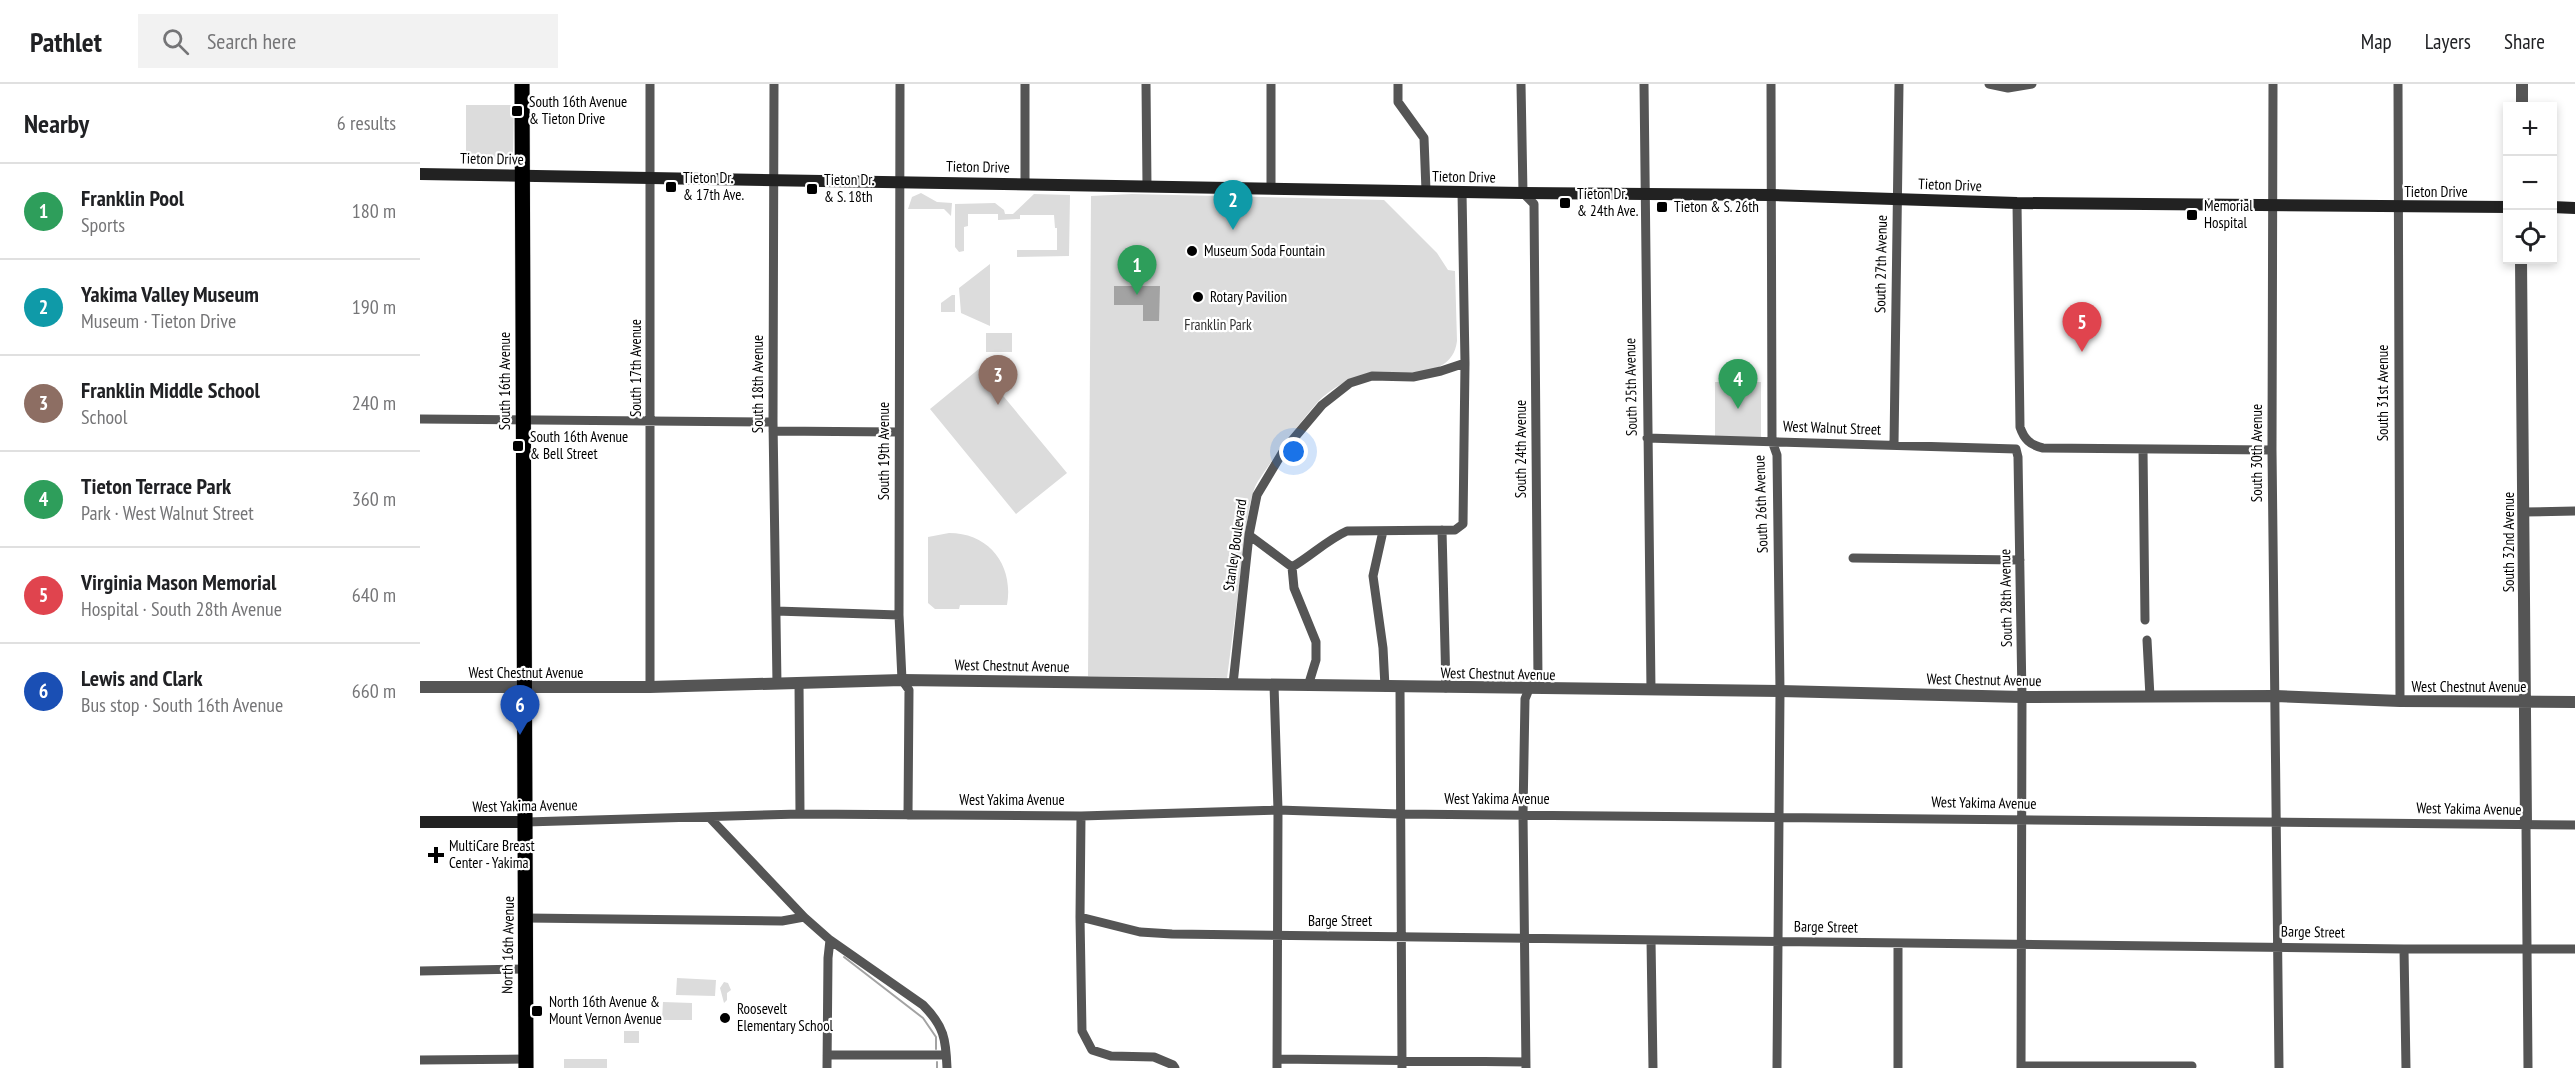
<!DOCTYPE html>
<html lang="en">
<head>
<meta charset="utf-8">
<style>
	body { margin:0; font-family:"PT Sans Narrow",sans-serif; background:#f2f2f2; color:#202124 }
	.controls { position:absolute; right:18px; top:18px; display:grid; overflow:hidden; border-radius:0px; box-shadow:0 3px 9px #0003 }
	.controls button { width:54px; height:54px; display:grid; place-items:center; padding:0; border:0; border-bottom:2px solid #e0e0e0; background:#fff; color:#202124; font:30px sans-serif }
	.you { position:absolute; left:874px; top:368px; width:21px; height:21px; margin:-15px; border:4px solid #fff; border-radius:50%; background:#1a73e8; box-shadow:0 0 0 9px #1a73e833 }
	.badge { display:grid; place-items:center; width:39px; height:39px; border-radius:50%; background:#db2777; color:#fff; font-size:20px; font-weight:700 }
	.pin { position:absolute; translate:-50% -50px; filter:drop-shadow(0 2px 3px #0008) }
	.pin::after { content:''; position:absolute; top:32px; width:21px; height:18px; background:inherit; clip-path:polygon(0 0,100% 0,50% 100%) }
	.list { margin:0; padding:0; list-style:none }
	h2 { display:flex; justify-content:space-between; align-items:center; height:78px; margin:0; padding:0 24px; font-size:26px }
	h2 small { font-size:20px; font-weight:400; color:#757577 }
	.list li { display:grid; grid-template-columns:39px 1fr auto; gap:18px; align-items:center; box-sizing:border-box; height:96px; padding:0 24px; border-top:2px solid #e0e0e0 }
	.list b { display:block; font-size:22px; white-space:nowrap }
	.list p { margin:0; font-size:20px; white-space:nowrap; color:#757577 }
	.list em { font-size:20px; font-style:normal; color:#757577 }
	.icon { flex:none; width:33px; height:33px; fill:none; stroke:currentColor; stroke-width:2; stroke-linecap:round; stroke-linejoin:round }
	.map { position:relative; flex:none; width:2155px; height:984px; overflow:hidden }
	header { display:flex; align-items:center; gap:36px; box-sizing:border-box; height:84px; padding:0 30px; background:#fff; border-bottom:2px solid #e0e0e0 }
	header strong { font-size:28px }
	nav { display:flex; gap:33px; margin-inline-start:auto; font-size:21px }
	.search { width:420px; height:54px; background:#f2f2f2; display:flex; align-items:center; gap:15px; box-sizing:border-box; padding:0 21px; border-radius:0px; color:#757577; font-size:22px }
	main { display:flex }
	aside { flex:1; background:#fff }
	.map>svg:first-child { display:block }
	.green { fill:#dcdcdc }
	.water { fill:#a3a3a3 }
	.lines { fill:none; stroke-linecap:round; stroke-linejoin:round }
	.stream { stroke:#a3a3a3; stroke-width:2 }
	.primary-casing { stroke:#dbdbdb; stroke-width:16 }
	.minor { stroke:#555; stroke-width:9 }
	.tertiary { stroke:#555; stroke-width:12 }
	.secondary { stroke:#222; stroke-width:12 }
	.primary { stroke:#000; stroke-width:15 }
	.poi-dot { fill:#000; stroke:#fff; stroke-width:2 }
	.labels { text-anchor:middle; stroke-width:4.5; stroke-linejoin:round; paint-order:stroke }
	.poi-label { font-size:15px; fill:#000; stroke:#fff; text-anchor:start }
	.street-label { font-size:15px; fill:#000; stroke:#fff }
	.park-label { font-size:15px; fill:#333; stroke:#fff }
</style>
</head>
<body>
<header>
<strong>Pathlet</strong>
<div class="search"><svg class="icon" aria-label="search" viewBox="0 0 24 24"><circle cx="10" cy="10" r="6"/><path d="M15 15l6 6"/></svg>Search here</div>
<nav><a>Map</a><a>Layers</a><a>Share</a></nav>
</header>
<main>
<aside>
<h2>Nearby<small>6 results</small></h2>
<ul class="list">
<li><span class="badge" style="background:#2e9e5b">1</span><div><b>Franklin Pool</b><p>Sports</p></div><em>180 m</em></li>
<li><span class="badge" style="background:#0f9aa8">2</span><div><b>Yakima Valley Museum</b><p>Museum · Tieton Drive</p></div><em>190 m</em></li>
<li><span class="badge" style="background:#8d6e63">3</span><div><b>Franklin Middle School</b><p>School</p></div><em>240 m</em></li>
<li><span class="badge" style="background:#2e9e5b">4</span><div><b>Tieton Terrace Park</b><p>Park · West Walnut Street</p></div><em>360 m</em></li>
<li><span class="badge" style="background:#e0444e">5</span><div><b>Virginia Mason Memorial</b><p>Hospital · South 28th Avenue</p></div><em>640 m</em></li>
<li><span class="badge" style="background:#1a4fb4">6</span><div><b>Lewis and Clark</b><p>Bus stop · South 16th Avenue</p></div><em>660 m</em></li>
</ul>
</aside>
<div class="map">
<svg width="2155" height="984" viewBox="0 0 2155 984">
	<rect width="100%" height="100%" fill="#fff"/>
	<path class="green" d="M46,21H94L93,70C81,78 60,76 46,79Z
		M501,109L517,118L532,119L531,132L524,125H488L492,113Z
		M614,110L650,111L649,172L597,173V166H637V144H635L634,131H600V135L578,136V130H548V142L544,143V167L539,168L535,163V120L575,119L584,126L585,130H593Z
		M712,110L964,116L1017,169L1028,186L1035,187L1037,257C1031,305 961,280 927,297C919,301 911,306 904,312C894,319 840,391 835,403C832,410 831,418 829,425L807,594L668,592L671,112Z
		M570,180V242L541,229L539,204Z
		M532,211H535V228H521V219Z
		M566,249H592V268H566Z
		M560,284L647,389L596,430L510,325Z
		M1295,298H1341V353H1295Z
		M529,449C570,449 594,482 587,521H540L539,525H515L508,519V453Z
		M257,894L296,896L295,912L256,911Z
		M304,898L308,899L311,906L307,909V916L304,919L300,904Z
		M243,918L272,919V936H242Z
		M204,947H219V959H204Z
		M144,975H187V984H144Z"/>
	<path class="water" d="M694,202H740L739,237H723V221H694Z"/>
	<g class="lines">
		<path class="stream" d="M424,873L503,934L516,953V965
			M517,978V984"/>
		<g class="primary-casing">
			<path id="primary" d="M102,0L106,984"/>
		</g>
		<path class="minor" d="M230,0V603
			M354,0L353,338L357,600
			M480,0L479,531L482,596L489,606L488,731
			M726,0L727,102
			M851,0V104
			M978,0V18L1004,54L1006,107
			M1101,0L1103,109L1114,120L1118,596L1109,605L1105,615L1103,730L1106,984
			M1224,0L1231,606
			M1351,0L1352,357L1357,371L1360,607L1357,984
			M1569,0L1588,4L1612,0
			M1853,0L1852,366L1859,984
			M1978,0L1980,617
			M605,99V0
			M1597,119L1600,343C1604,355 1610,361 1623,364L1852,366
			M0,335L353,338
			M353,347L478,348
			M1227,354L1596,365L1598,373L1602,613L1601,984
			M1474,361L1479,0
			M1723,365L1725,536
			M2103,428L2155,427
			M1022,446L1026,604
			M963,447L953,492L963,564L965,603
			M829,451L872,483C891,472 907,456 927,447L1035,446L1043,440L1045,279L1042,108
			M1433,474L1600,476
			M872,483L874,504L896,558V576L888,602
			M356,527L479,531
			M1727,556L1730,613
			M379,598L380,730
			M813,600L829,451L837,411L864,366L902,321L930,299L952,292L993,293L1021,287L1045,279
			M854,601L858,726L857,984
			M980,603L982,984
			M661,732L660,833L662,947L672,966L691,972L734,973L753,981L755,984
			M289,733L384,833L410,856L503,921C524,942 526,955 527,984
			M106,738L380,730L661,732L858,726L979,730L2155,741
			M2106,741L2108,984
			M660,833L720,848L752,850L1984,865H2155
			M106,834L362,837L384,833
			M1231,856L1233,984
			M1984,865L1986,984
			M0,887L105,885
			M407,971H526
			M857,975L1106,978
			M0,976L106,975
			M1601,982H1772
			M407,984L408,874L410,856
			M1478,984V859"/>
		<path class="tertiary" d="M2102,22V0
			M2101,176L2106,741
			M0,603H230L482,596L1360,607L1602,613L1855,612L1980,617L2155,618"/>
		<path class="secondary" d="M0,90L1103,109L1351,111L1597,119L2088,123
			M2132,123L2155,124
			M0,738H106"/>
		<use href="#primary" class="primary"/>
	</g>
	<g class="poi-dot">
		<rect x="91" y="21" width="12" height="12" rx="3"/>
		<rect x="245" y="97" width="12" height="12" rx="3"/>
		<rect x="386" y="99" width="12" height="12" rx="3"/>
		<rect x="1139" y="113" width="12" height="12" rx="3"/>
		<rect x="1236" y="117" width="12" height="12" rx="3"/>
		<rect x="1766" y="125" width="12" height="12" rx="3"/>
		<circle cx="772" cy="167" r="6"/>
		<circle cx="778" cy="213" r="6"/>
		<rect x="92" y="356" width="12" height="12" rx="3"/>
		<path d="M13 762h6v6h6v6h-6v6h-6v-6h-6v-6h6z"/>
		<rect x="111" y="921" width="12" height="12" rx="3"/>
		<circle cx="305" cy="934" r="6"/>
	</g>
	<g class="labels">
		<g class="poi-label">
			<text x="109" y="23">South 16th Avenue<tspan x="109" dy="17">&amp; Tieton Drive</tspan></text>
			<text x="263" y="99">Tieton Dr.<tspan x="263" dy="17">&amp; 17th Ave.</tspan></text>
			<text x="404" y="101">Tieton Dr.<tspan x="404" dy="17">&amp; S. 18th</tspan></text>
			<text x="1157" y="115">Tieton Dr.<tspan x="1157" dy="17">&amp; 24th Ave.</tspan></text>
			<text x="1784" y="127">Memorial<tspan x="1784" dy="17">Hospital</tspan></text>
			<text x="1254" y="128">Tieton &amp; S. 26th</text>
			<text x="784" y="172">Museum Soda Fountain</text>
			<text x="790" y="218">Rotary Pavilion</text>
			<text x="110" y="358">South 16th Avenue<tspan x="110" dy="17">&amp; Bell Street</tspan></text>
			<text x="29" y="767">MultiCare Breast<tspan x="29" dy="17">Center - Yakima</tspan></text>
			<text x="129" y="923">North 16th Avenue &amp;<tspan x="129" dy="17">Mount Vernon Avenue</tspan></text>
			<text x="317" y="930">Roosevelt<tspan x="317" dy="17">Elementary School</tspan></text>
		</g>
		<g class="street-label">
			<text transform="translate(72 75) rotate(1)" y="5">Tieton Drive</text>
			<text transform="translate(558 83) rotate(1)" y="5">Tieton Drive</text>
			<text transform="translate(1044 93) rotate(1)" y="5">Tieton Drive</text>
			<text transform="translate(1530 101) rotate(2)" y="5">Tieton Drive</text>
			<text x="2016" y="113">Tieton Drive</text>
			<text transform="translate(1461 180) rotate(-89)" y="5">South 27th Avenue</text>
			<text transform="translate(216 284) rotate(-90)" y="5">South 17th Avenue</text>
			<text transform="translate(85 297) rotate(-90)" y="5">South 16th Avenue</text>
			<text transform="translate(338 300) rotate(-90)" y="5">South 18th Avenue</text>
			<text transform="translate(1211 303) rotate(-91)" y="5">South 25th Avenue</text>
			<text transform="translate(1963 309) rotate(-90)" y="5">South 31st Avenue</text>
			<text transform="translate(1412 344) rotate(2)" y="5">West Walnut Street</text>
			<text transform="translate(1101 365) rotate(-90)" y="5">South 24th Avenue</text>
			<text transform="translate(464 367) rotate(-90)" y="5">South 19th Avenue</text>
			<text transform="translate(1837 369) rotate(-90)" y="5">South 30th Avenue</text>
			<text transform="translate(1341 420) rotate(-92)" y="5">South 26th Avenue</text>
			<text transform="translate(2089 458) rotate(-90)" y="5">South 32nd Avenue</text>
			<text transform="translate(815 461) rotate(-82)" y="5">Stanley Boulevard</text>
			<text transform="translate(1586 514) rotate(-91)" y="5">South 28th Avenue</text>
			<text transform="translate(592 582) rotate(1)" y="5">West Chestnut Avenue</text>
			<text x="106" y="594">West Chestnut Avenue</text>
			<text transform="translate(1078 590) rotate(1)" y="5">West Chestnut Avenue</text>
			<text transform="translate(1564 596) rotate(1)" y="5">West Chestnut Avenue</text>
			<text x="2049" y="608">West Chestnut Avenue</text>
			<text x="1077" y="720">West Yakima Avenue</text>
			<text x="592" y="721">West Yakima Avenue</text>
			<text transform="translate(1564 719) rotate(1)" y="5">West Yakima Avenue</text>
			<text transform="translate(105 722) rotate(-1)" y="5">West Yakima Avenue</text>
			<text transform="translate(2049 725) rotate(1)" y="5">West Yakima Avenue</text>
			<text x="920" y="842">Barge Street</text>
			<text transform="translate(1406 843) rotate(1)" y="5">Barge Street</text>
			<text transform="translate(1893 848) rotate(1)" y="5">Barge Street</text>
			<text transform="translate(88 861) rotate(-89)" y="5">North 16th Avenue</text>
		</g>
		<g class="park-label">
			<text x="798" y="246">Franklin Park</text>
		</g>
	</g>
</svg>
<div class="controls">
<button>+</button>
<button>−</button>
<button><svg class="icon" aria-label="locate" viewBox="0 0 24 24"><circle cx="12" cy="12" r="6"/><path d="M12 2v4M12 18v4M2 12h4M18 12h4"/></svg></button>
</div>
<div class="you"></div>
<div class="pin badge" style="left:717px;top:211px;background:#2e9e5b">1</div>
<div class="pin badge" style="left:813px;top:146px;background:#0f9aa8">2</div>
<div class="pin badge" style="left:578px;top:321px;background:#8d6e63">3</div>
<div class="pin badge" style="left:1318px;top:325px;background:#2e9e5b">4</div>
<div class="pin badge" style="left:1662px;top:268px;background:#e0444e">5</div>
<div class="pin badge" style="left:100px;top:651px;background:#1a4fb4">6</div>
</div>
</main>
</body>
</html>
